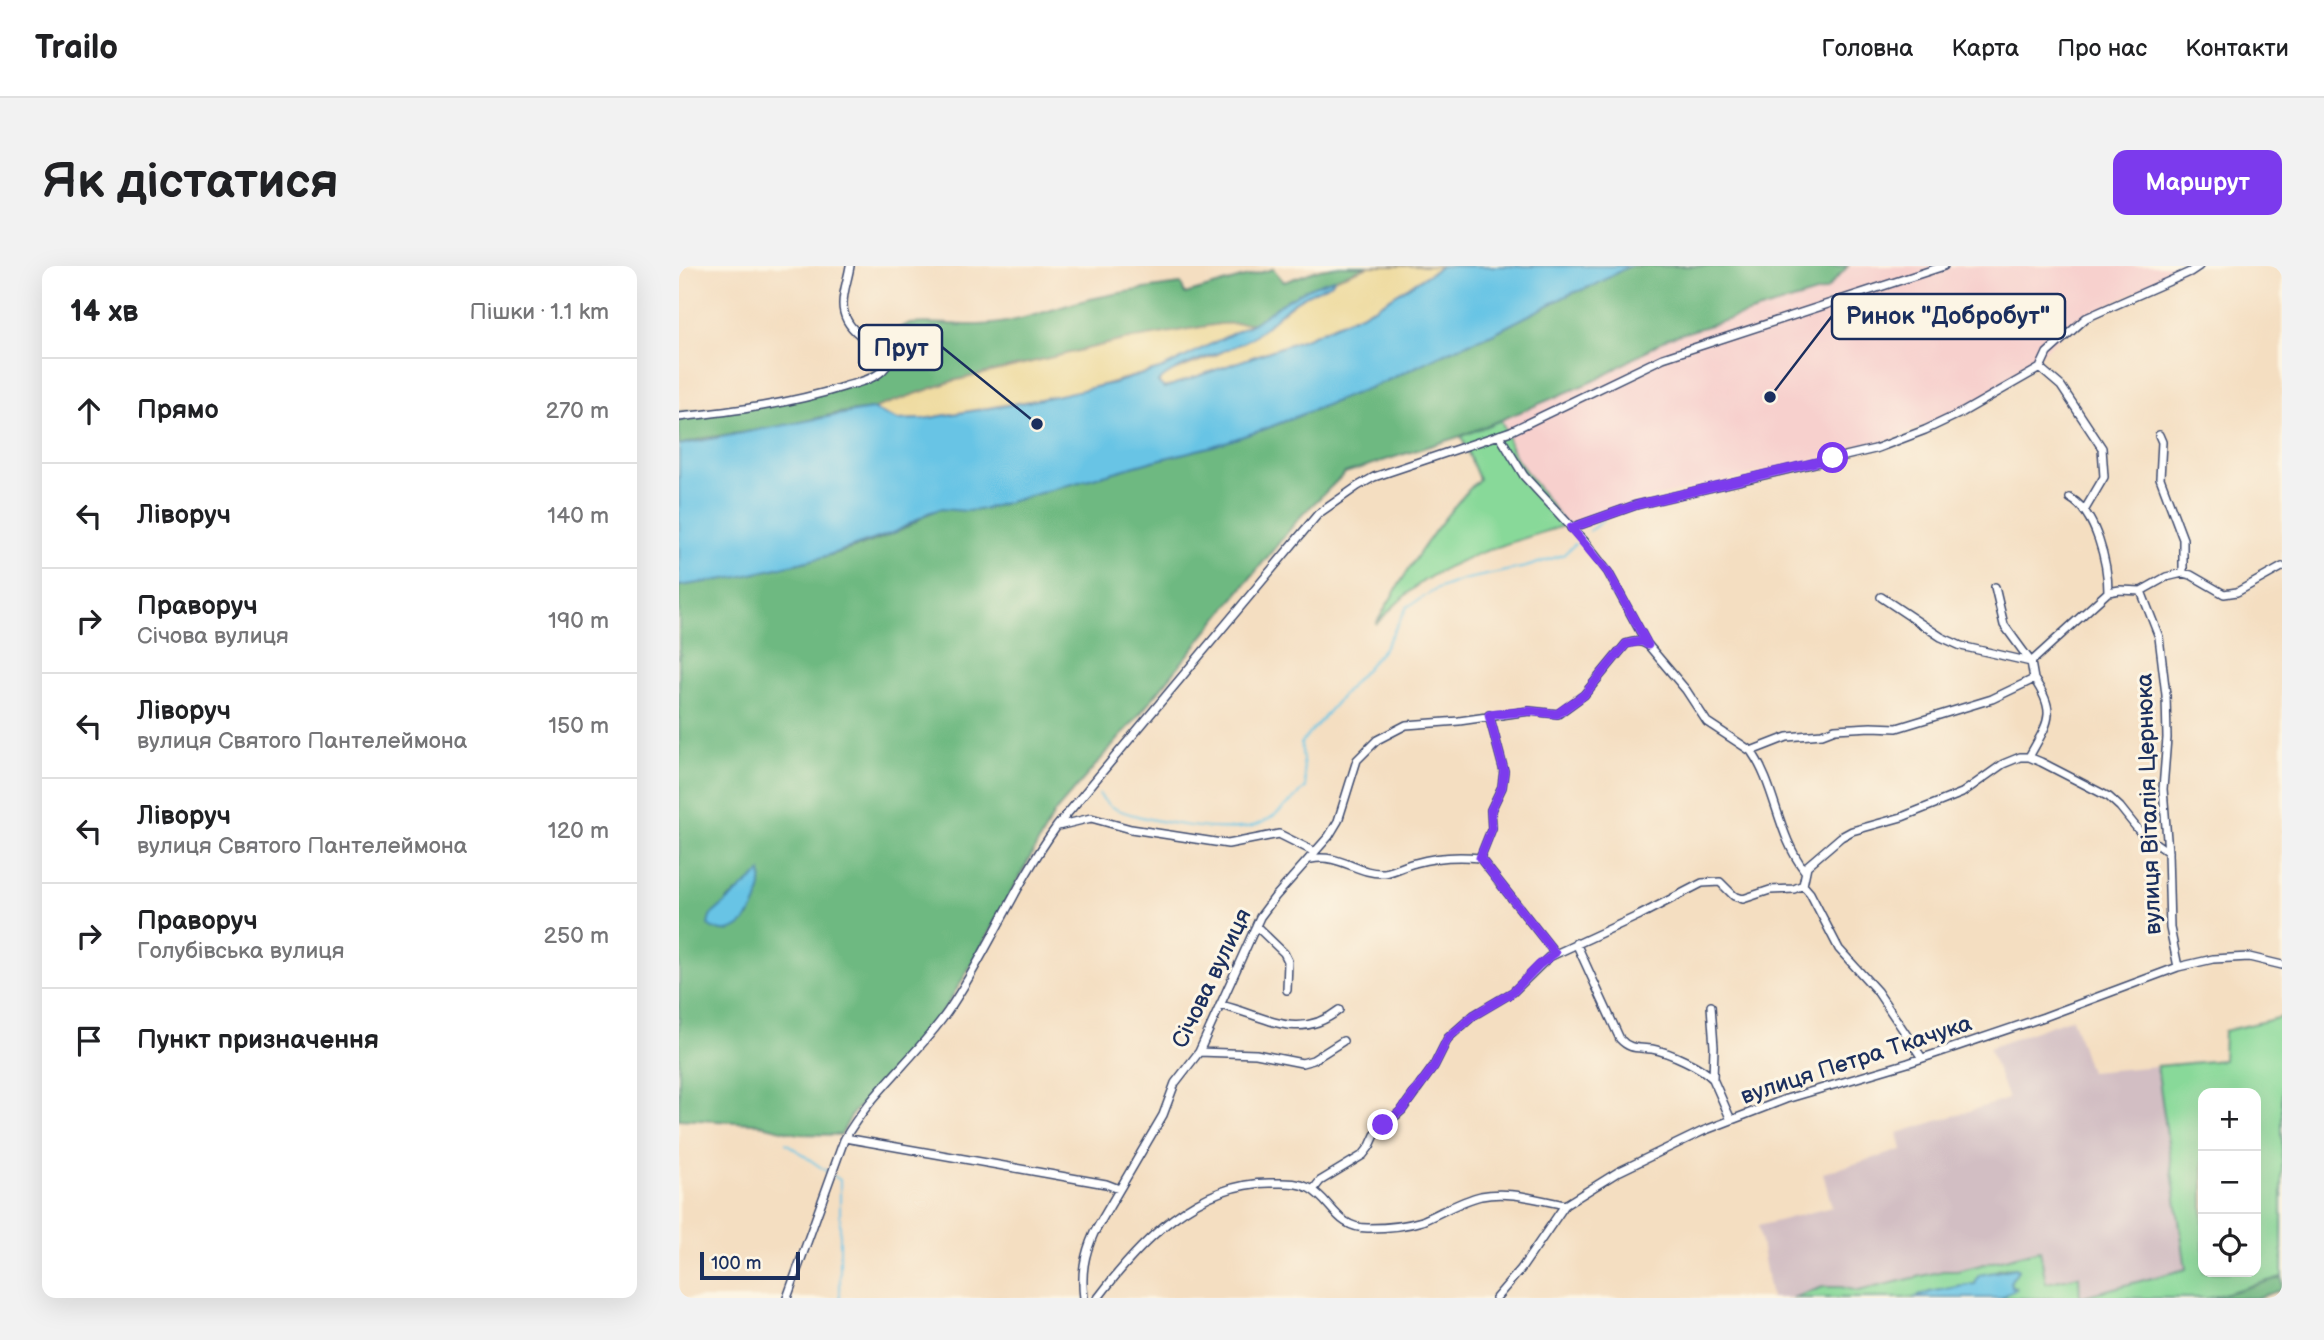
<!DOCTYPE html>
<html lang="uk">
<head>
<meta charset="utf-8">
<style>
	body { margin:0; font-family:"Balsamiq Sans",sans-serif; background:#f2f2f2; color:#202124 }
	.controls { position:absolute; right:21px; bottom:21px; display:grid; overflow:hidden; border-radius:14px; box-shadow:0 7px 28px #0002 }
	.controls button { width:63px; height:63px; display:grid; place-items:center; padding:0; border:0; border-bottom:2px solid #e0e0e0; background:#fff; color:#202124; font:35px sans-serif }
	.scale { position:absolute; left:21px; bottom:18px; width:100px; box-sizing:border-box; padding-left:7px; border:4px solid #1b2f5e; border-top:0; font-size:19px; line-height:24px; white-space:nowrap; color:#1b2f5e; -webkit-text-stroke:5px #fcf5e5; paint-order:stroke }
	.stop { position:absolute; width:21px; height:21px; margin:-16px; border:5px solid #7c3aed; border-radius:50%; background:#fff }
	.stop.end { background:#7c3aed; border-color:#fff; box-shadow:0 2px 7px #0008 }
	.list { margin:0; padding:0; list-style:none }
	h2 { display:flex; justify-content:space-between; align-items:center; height:91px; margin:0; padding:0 28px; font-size:30px }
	h2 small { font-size:23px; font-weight:400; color:#757577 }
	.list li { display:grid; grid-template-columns:46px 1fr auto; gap:21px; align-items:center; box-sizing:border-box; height:105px; padding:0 28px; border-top:2px solid #e0e0e0 }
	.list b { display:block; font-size:26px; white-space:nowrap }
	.list p { margin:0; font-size:23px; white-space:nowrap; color:#757577 }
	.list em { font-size:23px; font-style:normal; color:#757577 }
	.icon { flex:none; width:38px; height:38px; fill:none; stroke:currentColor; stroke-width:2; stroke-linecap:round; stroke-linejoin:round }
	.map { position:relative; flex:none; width:1603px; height:1032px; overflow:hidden; border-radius:14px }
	header { display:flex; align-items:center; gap:42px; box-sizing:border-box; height:98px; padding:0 35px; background:#fff; border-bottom:2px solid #e0e0e0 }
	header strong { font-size:33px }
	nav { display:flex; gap:38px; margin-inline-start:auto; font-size:24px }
	.intro { display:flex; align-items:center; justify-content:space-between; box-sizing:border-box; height:168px; padding:0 42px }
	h1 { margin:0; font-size:49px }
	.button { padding:18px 32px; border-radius:14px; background:#7c3aed; color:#fff; font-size:24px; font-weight:700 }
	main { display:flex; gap:42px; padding:0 42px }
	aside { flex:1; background:#fff; border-radius:14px; box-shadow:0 7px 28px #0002 }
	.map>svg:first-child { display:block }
	.built { fill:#f7d0cd }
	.industrial { fill:#d2bec3 }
	.green { fill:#88d999; stroke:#52847c; stroke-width:2; fill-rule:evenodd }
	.forest { fill:#6eb981; stroke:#447470; stroke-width:2; fill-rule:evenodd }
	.sand { fill:#eeda9e; stroke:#84847e; stroke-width:2 }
	.water { fill:#67c4e5; stroke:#417aa2; stroke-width:2 }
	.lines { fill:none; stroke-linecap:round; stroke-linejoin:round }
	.stream { stroke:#67c4e5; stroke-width:2 }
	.minor-casing { stroke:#3c496d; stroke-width:10 }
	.minor { stroke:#fff; stroke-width:7 }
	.route { stroke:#7c3aed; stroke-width:9 }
	.labels { text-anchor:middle; stroke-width:6; stroke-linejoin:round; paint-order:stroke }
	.street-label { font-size:23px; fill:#1b2f5e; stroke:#fcf5e5 }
	.leader { fill:none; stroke:#1b2f5e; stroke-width:2.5 }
	.callout-dot { fill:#1b2f5e; stroke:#fcf5e5; stroke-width:2.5 }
	.callout { fill:#fcf5e5; stroke:#1b2f5e; stroke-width:2.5 }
	.callout-label { font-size:24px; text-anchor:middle; font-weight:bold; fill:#1b2f5e }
</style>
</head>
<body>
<header>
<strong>Trailo</strong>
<nav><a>Головна</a><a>Карта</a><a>Про нас</a><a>Контакти</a></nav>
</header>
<div class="intro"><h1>Як дістатися</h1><a class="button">Маршрут</a></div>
<main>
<aside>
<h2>14 хв<small>Пішки · 1.1 km</small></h2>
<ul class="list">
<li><svg class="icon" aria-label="ahead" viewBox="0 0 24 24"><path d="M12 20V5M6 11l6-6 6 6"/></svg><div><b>Прямо</b></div><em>270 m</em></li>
<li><svg class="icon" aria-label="left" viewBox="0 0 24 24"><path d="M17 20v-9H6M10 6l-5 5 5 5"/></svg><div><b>Ліворуч</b></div><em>140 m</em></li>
<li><svg class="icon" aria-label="right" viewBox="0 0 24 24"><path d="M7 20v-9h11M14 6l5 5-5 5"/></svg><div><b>Праворуч</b><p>Січова вулиця</p></div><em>190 m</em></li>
<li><svg class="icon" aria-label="left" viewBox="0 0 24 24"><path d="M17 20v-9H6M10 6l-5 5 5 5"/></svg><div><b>Ліворуч</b><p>вулиця Святого Пантелеймона</p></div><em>150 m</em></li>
<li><svg class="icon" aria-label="left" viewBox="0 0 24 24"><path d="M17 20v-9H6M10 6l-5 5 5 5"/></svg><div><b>Ліворуч</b><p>вулиця Святого Пантелеймона</p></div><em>120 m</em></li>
<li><svg class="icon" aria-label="right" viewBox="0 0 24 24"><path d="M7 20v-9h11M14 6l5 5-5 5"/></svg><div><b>Праворуч</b><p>Голубівська вулиця</p></div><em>250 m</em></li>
<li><svg class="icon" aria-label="arrive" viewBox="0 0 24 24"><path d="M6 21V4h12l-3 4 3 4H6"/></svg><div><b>Пункт призначення</b></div></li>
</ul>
</aside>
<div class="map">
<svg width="1603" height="1032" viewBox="0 0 1603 1032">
	<rect width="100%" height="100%" fill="#fcf5e5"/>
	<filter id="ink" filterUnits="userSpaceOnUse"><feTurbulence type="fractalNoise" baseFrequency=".0143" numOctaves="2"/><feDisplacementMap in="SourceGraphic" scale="14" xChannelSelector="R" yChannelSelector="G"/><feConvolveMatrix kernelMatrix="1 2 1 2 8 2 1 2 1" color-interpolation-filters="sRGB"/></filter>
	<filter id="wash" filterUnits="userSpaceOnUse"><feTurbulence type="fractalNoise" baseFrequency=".00686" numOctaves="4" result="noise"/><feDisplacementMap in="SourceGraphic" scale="28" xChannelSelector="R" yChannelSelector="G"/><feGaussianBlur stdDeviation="1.57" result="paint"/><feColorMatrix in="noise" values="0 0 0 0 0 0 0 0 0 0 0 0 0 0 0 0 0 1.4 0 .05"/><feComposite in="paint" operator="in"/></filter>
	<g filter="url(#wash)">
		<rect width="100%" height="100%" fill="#f4dec1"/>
		<path class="built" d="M1169,0H1512L1397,54L1337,113L1274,149L1205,177L963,234L887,259L836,191L822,154L919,113L989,72L1147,24Z"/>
		<path class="industrial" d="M1393,752L1411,806L1478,800L1507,1003L1400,1031L1367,1018L1361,985L1278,1005H1264L1179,1025L1162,1021H1144L1114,1032H1092L1079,960L1153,941L1144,907L1223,884L1219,867L1329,833L1310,782Z"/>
		<path class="green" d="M822,154L836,191L887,259C841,274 786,288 746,314C728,326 713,342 697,358C727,305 758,256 800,213L782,170Z
			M1603,751V1011L1531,1032H1321L1337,1022L1333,1021L1331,1016L1339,1004L1337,1002L1320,1003L1296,1018L1251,1026L1235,1032H1114L1144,1021H1162L1179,1025L1264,1005H1278L1361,984L1367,1017L1400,1010L1401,1031L1507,1003L1478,800L1544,794L1545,765ZM1524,827H1577V1006H1524Z"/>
		<path class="forest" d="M661,0H690L632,21L608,34L575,57L541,58L445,74L274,115L193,143L160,147L102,161L26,172L0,179V146C62,143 140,135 196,105C215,95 205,69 226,59C238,54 284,60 300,59C335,58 370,44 403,35C436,27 469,22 502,18L506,28L594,3L605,16L641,3Z
			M950,0H1169L1147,24L989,72L919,113L822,154L782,170L666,207L620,252L456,454L376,546L294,696L268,739L236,779L173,848L162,869L119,868L75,857L0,853V389L2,388L0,385V320C57,311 113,301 168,284C188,278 210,270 229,260C240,255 249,245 262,243C276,241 290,244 305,243L474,195L534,180L586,163L705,116L770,85L813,68L891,28L916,19ZM63,623L71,650L61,659L48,664V634Z
			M1603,1011V1024L1577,1032H1531Z"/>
		<path class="sand" d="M690,0H763L695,42L628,72L485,122L479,116L489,107L537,89L571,72L625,29L653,17L655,13Z
			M575,57L484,102L391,128L244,153L219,154L193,143L274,115L445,74L541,58Z"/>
		<path class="water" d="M763,0H950L916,19L891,28L813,68L770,85L705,116L586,163L534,180L474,195L305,243L288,245L261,243L249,247L216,266L141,292L60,311L0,320V179L180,145L193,143L219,154L244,153L348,136L435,117L484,102L575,57L608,34L632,21L655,13L653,17C638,24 623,30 610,40C597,51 586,63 572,72C545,89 501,95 479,116L485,122L628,72L695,42Z
			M82,606C86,635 60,682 29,659L31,650Z
			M1337,1002L1339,1004L1331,1016L1333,1021L1337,1023L1321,1032H1235L1251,1026L1296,1018L1300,1009Z"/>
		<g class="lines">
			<path class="stream" d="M910,265L925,254
				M420,528C423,532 427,537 431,540C457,555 552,570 580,558C597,551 613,534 627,522L622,477L706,381L728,341L758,323L783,314L847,301L884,289L896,278
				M107,877L150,907
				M155,910L161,914V1032"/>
		</g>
	</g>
	<g filter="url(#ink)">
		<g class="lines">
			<g class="minor-casing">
				<path id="minor" d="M1361,102L1382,120L1423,182L1425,211L1405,245
					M0,151C56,145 110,138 164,121C177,117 193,114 203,105C209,100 211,93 213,86C192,77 164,65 164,38C164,25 169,13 171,0
					M820,169L845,210L906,276L929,306L967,376
					M1480,169L1483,176L1481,212L1504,273V307
					M892,262L957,239L1196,183L1246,164L1284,146L1361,102L1368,87L1407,52L1511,6L1520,0
					M1316,321L1325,359L1352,396
					M1462,325L1487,311L1504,307L1512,309L1545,328L1558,326L1603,301
					M1429,326L1441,324L1462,325L1480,371L1487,429L1488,472L1484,523L1489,586L1491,662L1499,701
					M1202,331L1262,371L1282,380L1352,396
					M1072,485C1097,520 1098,569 1126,605
					M1350,491C1369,456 1379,448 1355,413
					M379,560L412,552L452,563L549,578L600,568L636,586
					M801,592L876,687
					M632,593C661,587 679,609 705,607C715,606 726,599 736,597C757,591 780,590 801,592L813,562L812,544L823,521L825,505L810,449
					M1124,619L1131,627L1160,683L1198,725L1243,792
					M577,660L605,687L609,695L608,724
					M897,677L941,773C951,784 959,781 973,783C990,786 1023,801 1034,813L1052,854
					M541,739C586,749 618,777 660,744
					M1032,740L1035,781L1034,813
					M520,786L577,788L623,797L634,794L664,775
					M166,872L427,918L440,923
					M634,924L641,915L684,889L691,880L696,869L723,844L755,800L769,772L795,749L834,726L870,691L961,649L1023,617L1041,616L1055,630L1064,633L1091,624L1115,623L1124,619L1128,600L1162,571L1173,565L1223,551L1283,527L1324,498L1341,491H1350L1362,496L1430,531L1441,541L1461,566L1489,586
					M108,1032L165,874C192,826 238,790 269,745C310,685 336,618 378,560L639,248L679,220L695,211L832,165L984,92L1265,0
					M405,1032C402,1008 405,989 415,967L484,849L496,817L520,786L581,651L596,631L650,570L659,555L678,494L698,474L727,459L780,455L850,445L879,448L905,429L947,378C956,375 961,374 969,379L1007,424L1028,456L1072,485L1108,471L1143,468L1156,463L1192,461L1218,462L1313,433L1355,413L1352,396L1429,326C1429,298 1417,246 1391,232
					M419,1032C461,976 519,915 594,917C607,917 618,916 630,922C653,934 657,963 690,962C706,962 727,960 743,955C762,947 781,935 802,930C830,924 859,934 886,939
					M817,1032L842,1003L886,939L939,906L1024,865L1107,833L1229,797L1365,751L1499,701L1534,693L1570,691L1603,699"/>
			</g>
			<use href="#minor" class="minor"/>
		</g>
	</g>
	<g class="lines" filter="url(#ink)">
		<path class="route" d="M704,859L723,844L755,800L769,772L795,749L834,726L860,699L876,687L801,592L813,562L812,544L823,521L825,505L810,449L850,445L878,448L905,429L947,378L963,375L969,379L929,306L892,262L957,239L1154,192"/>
	</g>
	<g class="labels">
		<g class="street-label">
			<text transform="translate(1469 538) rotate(-92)" y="8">вулиця Віталія Цернюка</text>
			<text transform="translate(532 712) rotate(-64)" y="8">Січова вулиця</text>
			<text transform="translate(1177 793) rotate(-18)" y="8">вулиця Петра Ткачука</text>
		</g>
	</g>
	<path class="leader" d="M1091 131L1153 50M358 158L263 81"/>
	<g class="callout-dot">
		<circle cx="1091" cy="131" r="7"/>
		<circle cx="358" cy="158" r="7"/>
	</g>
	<g class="callout">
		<rect x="1153" y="28" width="233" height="45" rx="7"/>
		<rect x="180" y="59" width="83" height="45" rx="7"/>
	</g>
	<g class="callout-label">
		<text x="1269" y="58">Ринок "Добробут"</text>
		<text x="222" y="90">Прут</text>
	</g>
</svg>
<div class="controls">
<button>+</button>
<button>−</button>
<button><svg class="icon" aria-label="locate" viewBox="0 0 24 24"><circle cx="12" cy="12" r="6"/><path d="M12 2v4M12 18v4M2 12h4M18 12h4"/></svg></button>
</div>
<div class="scale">100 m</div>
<div class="stop" style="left:1154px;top:192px"></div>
<div class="stop end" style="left:704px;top:859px"></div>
</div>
</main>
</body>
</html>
